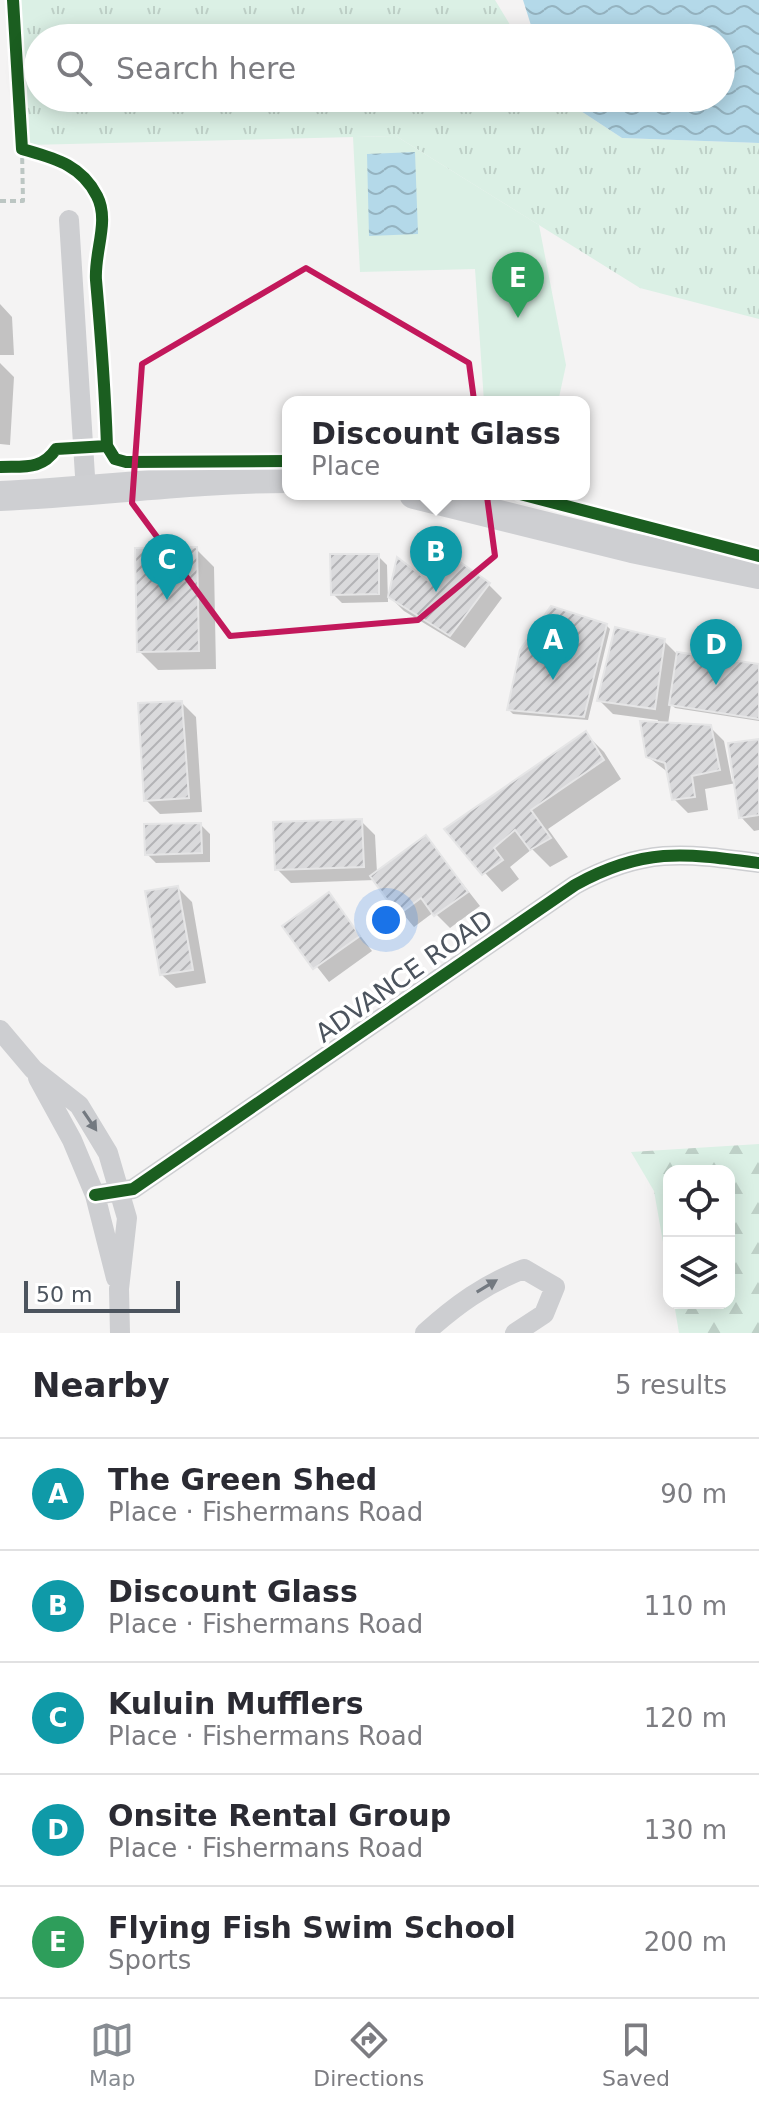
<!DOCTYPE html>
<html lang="en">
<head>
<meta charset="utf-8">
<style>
	body { margin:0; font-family:"DejaVu Sans",sans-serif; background:#f7f7f7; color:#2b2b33 }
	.controls { position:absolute; right:24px; bottom:24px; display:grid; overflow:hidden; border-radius:16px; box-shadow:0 4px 20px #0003 }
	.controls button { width:72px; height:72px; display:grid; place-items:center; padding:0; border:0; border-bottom:2px solid #e1e1e2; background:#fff; color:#2b2b33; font:40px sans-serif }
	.scale { position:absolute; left:24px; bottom:20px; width:156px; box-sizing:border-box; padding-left:8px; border:4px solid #4c545e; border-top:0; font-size:22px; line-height:28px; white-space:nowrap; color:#4c545e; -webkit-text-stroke:6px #fff; paint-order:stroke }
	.you { position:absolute; left:386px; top:920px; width:28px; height:28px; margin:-20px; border:6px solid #fff; border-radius:50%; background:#1a73e8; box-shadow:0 0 0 12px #1a73e833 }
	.badge { display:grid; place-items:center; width:52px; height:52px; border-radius:50%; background:#878c92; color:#fff; font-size:26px; font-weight:700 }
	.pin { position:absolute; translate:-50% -66px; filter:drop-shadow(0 2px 4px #0008) }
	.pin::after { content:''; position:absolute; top:42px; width:28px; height:24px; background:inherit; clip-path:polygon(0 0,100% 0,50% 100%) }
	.popup { position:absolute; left:282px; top:396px; width:308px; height:104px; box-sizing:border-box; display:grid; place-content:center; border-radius:16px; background:#fff; filter:drop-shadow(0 2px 6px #0005); font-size:26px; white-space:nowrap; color:#7c7c81 }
	.popup b { font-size:30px; color:#2b2b33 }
	.popup::after { content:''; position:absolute; left:50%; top:100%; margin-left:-16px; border:16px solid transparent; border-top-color:#fff }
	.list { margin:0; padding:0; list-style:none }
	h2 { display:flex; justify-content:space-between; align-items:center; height:104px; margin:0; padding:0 32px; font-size:34px }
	h2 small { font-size:26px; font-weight:400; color:#7c7c81 }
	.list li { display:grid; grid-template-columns:52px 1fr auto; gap:24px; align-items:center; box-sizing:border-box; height:112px; padding:0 32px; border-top:2px solid #e1e1e2 }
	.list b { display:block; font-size:30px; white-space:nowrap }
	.list p { margin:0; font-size:26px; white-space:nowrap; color:#7c7c81 }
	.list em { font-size:26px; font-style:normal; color:#7c7c81 }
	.icon { flex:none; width:44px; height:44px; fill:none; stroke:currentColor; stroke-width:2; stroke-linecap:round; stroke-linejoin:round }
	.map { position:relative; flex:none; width:759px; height:1333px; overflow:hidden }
	.search { position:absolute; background:#fff; box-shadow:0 4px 20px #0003; left:24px; right:24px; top:24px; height:88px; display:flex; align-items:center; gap:20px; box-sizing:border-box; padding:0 28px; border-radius:44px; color:#7c7c81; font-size:30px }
	.sheet { height:664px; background:#fff }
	nav { display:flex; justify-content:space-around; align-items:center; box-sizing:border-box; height:112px; border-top:2px solid #e1e1e2; background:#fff; font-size:22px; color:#7c7c81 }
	nav a { display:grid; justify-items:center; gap:4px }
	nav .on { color:#878c92 }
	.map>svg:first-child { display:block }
	.forest { fill:url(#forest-firs) }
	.park { fill:url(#park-tufts) }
	.garden { fill:#dbf0e5 }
	.water { fill:url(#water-waves) }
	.shadow { fill:#0003 }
	.building { fill:url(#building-hatch); stroke:#e5e5e6; stroke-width:2 }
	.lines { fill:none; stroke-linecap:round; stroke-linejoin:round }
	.path { stroke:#bcc6c3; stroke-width:4; stroke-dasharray:6 4; stroke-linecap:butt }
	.street { stroke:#cdced1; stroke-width:20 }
	.secondary { stroke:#cecfd2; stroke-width:30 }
	.cycleway-casing { stroke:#fff; stroke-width:17 }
	.cycleway { stroke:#1b5e20; stroke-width:12 }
	.oneway { fill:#737980 }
	.marked { fill:none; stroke:#c2185b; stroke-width:6; stroke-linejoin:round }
	.labels { text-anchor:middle; stroke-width:7; stroke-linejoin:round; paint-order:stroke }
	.street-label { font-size:26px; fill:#4c545e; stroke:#fff }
</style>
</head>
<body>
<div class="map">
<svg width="759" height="1333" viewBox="0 0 759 1333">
	<defs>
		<pattern id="forest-firs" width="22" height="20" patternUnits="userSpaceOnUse" patternTransform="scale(2)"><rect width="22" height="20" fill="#dbf0e5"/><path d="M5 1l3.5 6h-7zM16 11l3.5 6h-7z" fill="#bed0c7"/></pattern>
		<pattern id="park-tufts" width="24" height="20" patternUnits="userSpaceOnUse" patternTransform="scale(2)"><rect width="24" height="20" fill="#dbf0e5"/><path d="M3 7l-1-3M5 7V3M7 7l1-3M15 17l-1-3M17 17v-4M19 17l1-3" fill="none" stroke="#bed0c7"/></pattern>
		<pattern id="water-waves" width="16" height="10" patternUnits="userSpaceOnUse" patternTransform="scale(2)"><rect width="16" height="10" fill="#b4d9e9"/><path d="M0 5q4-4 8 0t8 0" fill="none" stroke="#95b3c0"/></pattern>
		<pattern id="building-hatch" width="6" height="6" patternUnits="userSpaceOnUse" patternTransform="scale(2)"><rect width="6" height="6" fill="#dadadc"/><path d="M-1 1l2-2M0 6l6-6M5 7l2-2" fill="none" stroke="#b3b3b6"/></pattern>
	</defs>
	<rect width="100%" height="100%" fill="#f4f3f3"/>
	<path class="forest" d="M759,1144V1333H679L674,1303H729V1171H669V1276L654,1191L631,1152Z"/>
	<path class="park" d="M21,0H495L518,38H38V98H561L622,138L759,143V319L640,288L396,136L28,145Z"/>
	<path class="garden" d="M396,136L539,225L566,365L558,402H484L475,269L360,272L353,137Z"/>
	<path class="water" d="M523,0H759V143L622,138L561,98H721V38H535Z
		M415,152L418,234L369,236L367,154Z"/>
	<path class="shadow" d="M0,304L12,317L14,355H0Z
		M0,363L14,377L10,445L0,444Z
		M196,549L214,567L216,669L158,670L139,651Z
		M378,556L387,565L388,602L342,603L333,594Z
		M489,585L502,598L465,648L404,611L390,597Z
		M606,625L610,629L588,720L513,714L509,710Z
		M664,641L677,654L759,666V721L675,708L671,704L668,724L710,727L724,741L732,782L759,741V830L754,831L741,817L736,783L705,789L708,810L688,813L674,799L669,773L648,757L658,720L613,714L599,700Z
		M182,703L196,717L202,812L160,814L146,800Z
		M586,734L604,752L621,779L548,829L568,857L550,867L532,849L510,867L519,879L502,892L447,830Z
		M361,821L375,835L377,873L426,837L480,906L450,928L434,912L414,927L375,880L291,883L277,869Z
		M201,825L210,834V862L156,863L147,854Z
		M178,888L192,902L206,983L176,988L162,975Z
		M329,895L372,951L329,982L285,926Z"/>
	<path class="building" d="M197,547L199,651L137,652L135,548Z
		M330,554H379V594L331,595Z
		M397,557L435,586L460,562L490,583L450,636L388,597Z
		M551,606L607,624L584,717L507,710L520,650Z
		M615,627L665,639L655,709L597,701Z
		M677,652L759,664V719L669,705Z
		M182,701L189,798L144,801L138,703Z
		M640,721L711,725L720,770L692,776L695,797L672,800L665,763L646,757Z
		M586,731L604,760L531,810L551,838L530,850L515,830L494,848L503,860L482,875L444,829Z
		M759,739V815L739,818L728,743Z
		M362,819L364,867L275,870L273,822Z
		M201,823L202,853L145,855L144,824Z
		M426,835L468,892L434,916L421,898L398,915L370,876Z
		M178,886L193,970L160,975L145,891Z
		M329,892L360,936L313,969L282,926Z"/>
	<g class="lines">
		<path class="path" d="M0,201H23L22,149"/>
		<path class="street" d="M69,220L86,492
			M0,1030L33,1069L79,1105L108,1153L127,1218L119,1289L120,1333
			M38,1078L72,1140L95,1195L116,1278
			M95,1195L133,1189L575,885C644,847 684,853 759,863
			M425,1333C456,1305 485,1284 524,1269L555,1287L544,1314L515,1333"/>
		<path class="secondary" d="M414,494L632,548L759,574
			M0,496C96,492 192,478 288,478"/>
		<g class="cycleway-casing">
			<path id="cycleway" d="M13,0L22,149C53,158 81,164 97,196C110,221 94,252 96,280C101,336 105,390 107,446
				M0,467C24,466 42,470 56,449L107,446L115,459L126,462L288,461
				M520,494L759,556
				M95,1195L133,1189L575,885C644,847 684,853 759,863"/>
		</g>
		<use href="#cycleway" class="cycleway"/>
	</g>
	<defs><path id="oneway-solid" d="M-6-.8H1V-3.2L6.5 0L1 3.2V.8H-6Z" transform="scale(2)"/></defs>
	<g class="oneway">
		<use href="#oneway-solid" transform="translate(90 1121) rotate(56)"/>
		<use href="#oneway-solid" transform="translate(487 1286) rotate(-31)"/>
	</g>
	<path class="marked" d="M306,268L469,363L495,556L418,620L230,636L132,503L142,364Z"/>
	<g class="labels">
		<g class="street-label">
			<text transform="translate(404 976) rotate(-35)" y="9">ADVANCE ROAD</text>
		</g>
	</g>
</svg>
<div class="controls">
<button><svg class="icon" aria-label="locate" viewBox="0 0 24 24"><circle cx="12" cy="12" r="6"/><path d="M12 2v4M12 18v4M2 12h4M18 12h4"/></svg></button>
<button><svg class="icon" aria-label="layers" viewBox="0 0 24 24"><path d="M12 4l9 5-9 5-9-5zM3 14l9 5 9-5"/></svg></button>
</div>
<div class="scale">50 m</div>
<div class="you"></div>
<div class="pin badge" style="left:553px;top:680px;background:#0f9aa8">A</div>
<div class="pin badge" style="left:436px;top:592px;background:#0f9aa8">B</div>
<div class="popup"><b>Discount Glass</b>Place</div>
<div class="pin badge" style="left:167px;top:600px;background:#0f9aa8">C</div>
<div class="pin badge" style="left:716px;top:685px;background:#0f9aa8">D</div>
<div class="pin badge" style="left:518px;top:318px;background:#2e9e5b">E</div>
<div class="search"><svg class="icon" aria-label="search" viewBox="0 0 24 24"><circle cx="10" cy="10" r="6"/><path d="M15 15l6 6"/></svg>Search here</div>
</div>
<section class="sheet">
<h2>Nearby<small>5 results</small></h2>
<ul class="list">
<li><span class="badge" style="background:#0f9aa8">A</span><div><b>The Green Shed</b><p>Place · Fishermans Road</p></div><em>90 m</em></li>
<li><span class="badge" style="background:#0f9aa8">B</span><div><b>Discount Glass</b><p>Place · Fishermans Road</p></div><em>110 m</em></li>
<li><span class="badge" style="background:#0f9aa8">C</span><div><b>Kuluin Mufflers</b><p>Place · Fishermans Road</p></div><em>120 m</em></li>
<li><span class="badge" style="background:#0f9aa8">D</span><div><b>Onsite Rental Group</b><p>Place · Fishermans Road</p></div><em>130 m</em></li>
<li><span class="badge" style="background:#2e9e5b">E</span><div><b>Flying Fish Swim School</b><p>Sports</p></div><em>200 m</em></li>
</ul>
</section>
<nav>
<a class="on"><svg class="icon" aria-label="map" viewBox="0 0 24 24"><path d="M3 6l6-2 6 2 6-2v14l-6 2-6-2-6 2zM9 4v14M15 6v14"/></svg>Map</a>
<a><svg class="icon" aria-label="directions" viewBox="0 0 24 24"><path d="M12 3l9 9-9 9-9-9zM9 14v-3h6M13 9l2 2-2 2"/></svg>Directions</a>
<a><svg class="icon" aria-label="saved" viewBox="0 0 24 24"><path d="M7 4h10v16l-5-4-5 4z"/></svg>Saved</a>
</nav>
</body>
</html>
